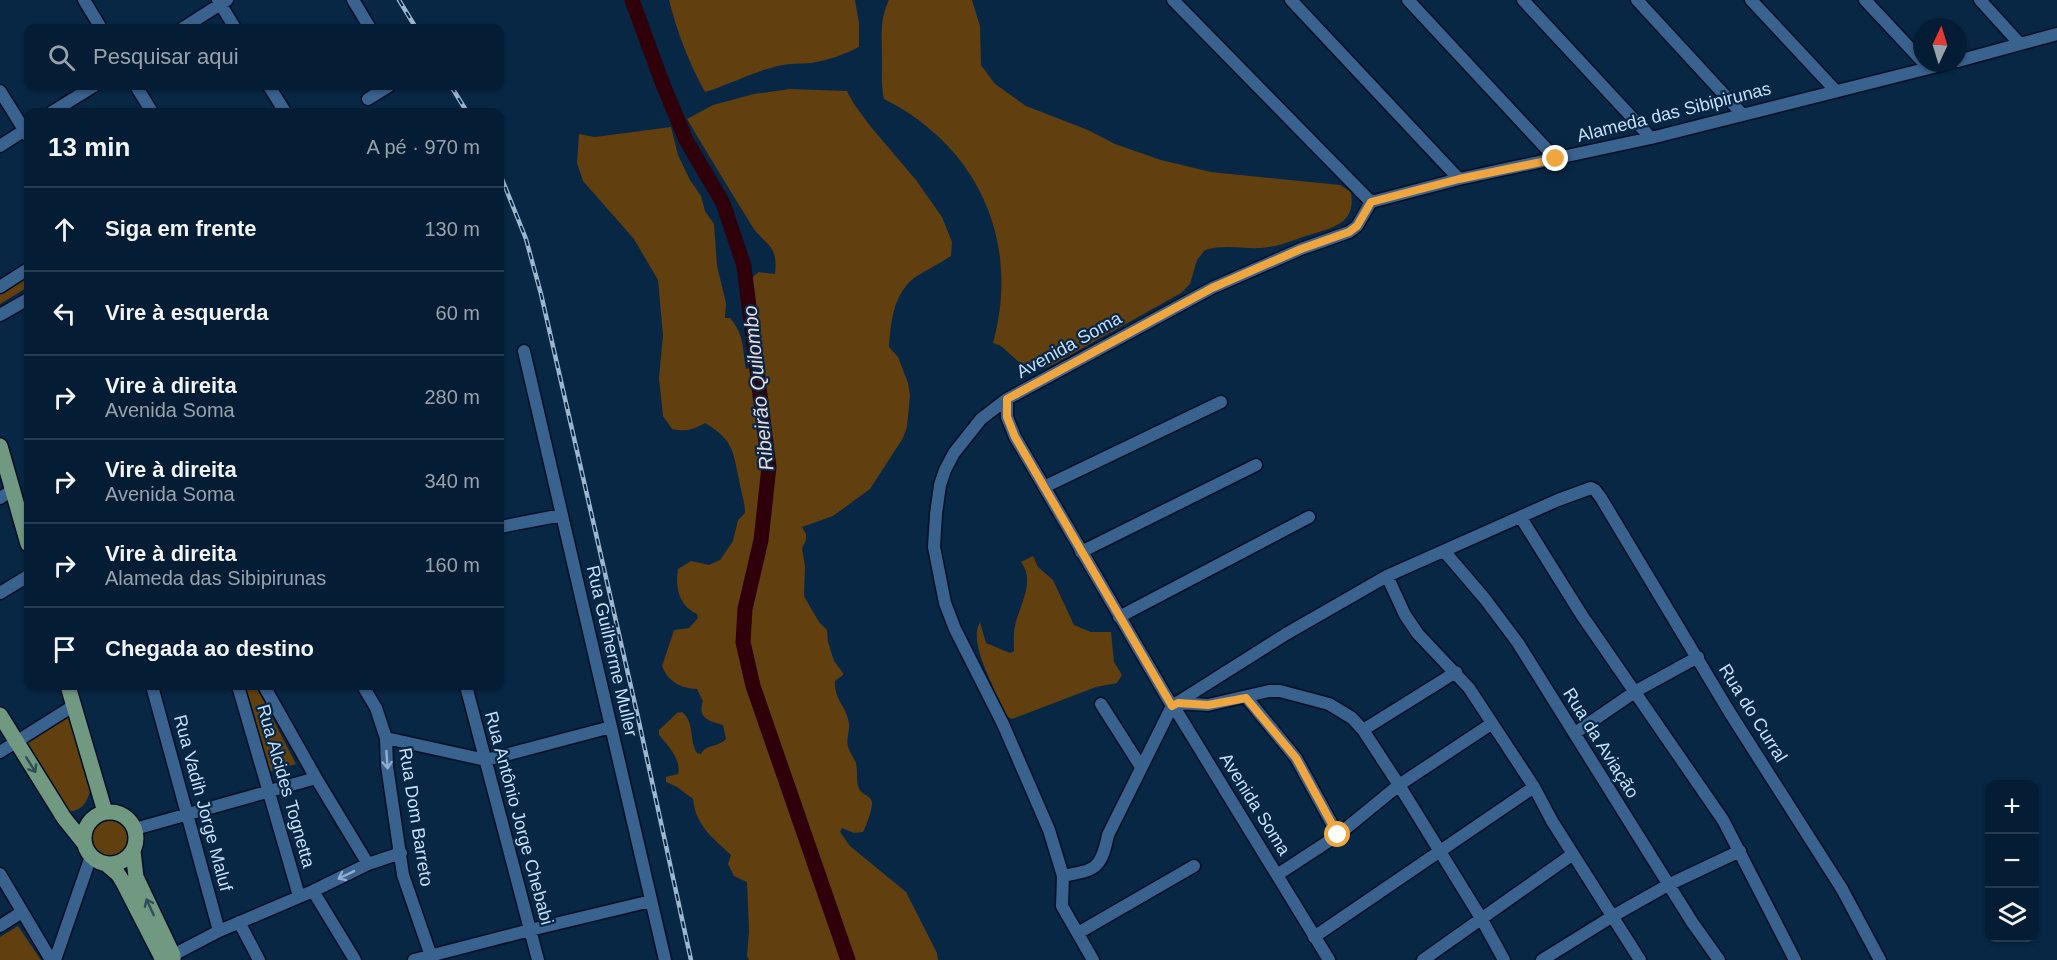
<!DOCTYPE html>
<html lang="pt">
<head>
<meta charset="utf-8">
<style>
	body { margin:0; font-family:Arial,sans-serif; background:#0e263c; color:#f1f3f6 }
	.controls { position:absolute; right:18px; bottom:18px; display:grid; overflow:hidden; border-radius:12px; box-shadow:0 2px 4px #0004 }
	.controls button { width:54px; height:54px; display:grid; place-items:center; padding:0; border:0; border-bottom:2px solid #263b4f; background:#051d34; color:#f1f3f6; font:30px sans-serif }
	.compass { position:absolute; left:1913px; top:18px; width:54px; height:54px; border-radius:50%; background:#051d34; box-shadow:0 2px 4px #0004; rotate:4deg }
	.stop { position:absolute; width:18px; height:18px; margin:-14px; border:4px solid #f0a63f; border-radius:50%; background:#fff }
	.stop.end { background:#f0a63f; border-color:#fff; box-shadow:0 2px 6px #0008 }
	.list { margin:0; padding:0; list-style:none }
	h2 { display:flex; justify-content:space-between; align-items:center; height:78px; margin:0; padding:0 24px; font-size:26px }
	h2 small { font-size:20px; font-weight:400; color:#97a2ac }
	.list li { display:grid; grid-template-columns:39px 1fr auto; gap:18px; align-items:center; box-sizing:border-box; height:84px; padding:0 24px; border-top:2px solid #263b4f }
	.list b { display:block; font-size:22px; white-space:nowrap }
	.list p { margin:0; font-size:20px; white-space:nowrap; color:#97a2ac }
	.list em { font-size:20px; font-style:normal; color:#97a2ac }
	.icon { flex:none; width:33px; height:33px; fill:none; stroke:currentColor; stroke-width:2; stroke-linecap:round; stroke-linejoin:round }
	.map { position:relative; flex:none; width:2057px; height:960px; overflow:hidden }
	.search { position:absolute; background:#051d34; box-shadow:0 2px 4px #0004; left:24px; top:24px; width:480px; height:66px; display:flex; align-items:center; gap:15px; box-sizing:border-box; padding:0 21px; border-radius:12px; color:#97a2ac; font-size:22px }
	.panel { position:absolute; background:#051d34; box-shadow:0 2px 4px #0004; left:24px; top:108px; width:480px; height:582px; border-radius:12px }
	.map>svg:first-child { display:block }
	.green { fill:#613f0f }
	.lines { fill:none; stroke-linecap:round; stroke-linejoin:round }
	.river { stroke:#30000a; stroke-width:15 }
	.minor-casing { stroke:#000f24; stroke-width:15 }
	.major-casing { stroke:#000f24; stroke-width:18 }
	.minor { stroke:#39628e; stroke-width:12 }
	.major { stroke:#719880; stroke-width:15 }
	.rail-casing { stroke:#9db6d0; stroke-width:4.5 }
	.rail { stroke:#072745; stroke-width:2; stroke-dasharray:7; stroke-linecap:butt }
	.oneway { stroke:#8fadce }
	.oneway2 { stroke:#2c4f5a }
	.route { stroke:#f0a63f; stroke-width:8 }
	.labels { text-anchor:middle; stroke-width:4.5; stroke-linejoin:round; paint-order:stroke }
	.street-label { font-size:18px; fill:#c8dff8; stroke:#072745 }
	.water-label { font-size:20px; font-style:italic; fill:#f0d8da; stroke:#072745 }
</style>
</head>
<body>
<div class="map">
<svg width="2057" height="960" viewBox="0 0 2057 960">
	<rect width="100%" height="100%" fill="#072745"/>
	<path class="green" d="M669,0H855L859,23V47C843,55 829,60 811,63C802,64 792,63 783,65C756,70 731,84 705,92C689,63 677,32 669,0Z
		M889,0H972L980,26L981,65L995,84L1026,106L1088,130L1115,144L1161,160L1211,172L1340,185L1351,192C1356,224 1334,227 1309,235C1296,239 1283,245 1269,247C1247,251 1230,243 1205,250L1197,260L1190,284L1181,293L1056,363L1045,368L1031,367L1020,363L1001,346L993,343C1021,241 978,146 884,99C881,86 882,74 882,61C882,40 879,20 889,0Z
		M790,89L847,91L854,104L871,127L916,180L942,217L952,242L951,256C939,264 926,270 914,278C893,295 891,322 889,347L898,357L908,383L910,395L907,427L903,438L870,489L833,516L802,527L806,534V540L802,548L805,566L804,596L819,622L827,630L828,642L834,661L843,673V675L835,681C834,700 846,705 849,723C850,730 846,739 848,746C849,752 854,757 856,763C858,770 856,778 858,786C860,795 870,794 872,802C873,807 866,827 863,832L854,833L842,828L840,832L850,846L906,892L937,953L938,960H749L747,956L749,931L747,882L734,876L728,864L731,855C712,837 696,826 693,799L677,787L666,782V777L678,774C682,760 667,744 659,735V730L677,713L682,712C695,722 689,741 697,753L701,754C706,744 719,747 726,739L723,725C709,721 697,718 703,701L697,689C681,688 668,682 662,666L674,630L689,628L698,618L697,614C679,606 675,588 678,569L691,561L709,565L720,560L733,541L738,520L745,513C745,501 741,492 739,480C733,450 733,440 705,423C693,430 685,432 672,429L663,416L659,378L663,335L658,280L634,239L583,181L577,163L579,134L595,137L671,127L678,155L690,180L701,196L705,211L714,224L717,266L726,303L725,318H730C745,336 742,348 746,369L760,365L762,351L750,310L745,283L759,272L775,274C776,266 776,258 773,251C768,242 757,235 752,226C730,190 708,155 687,119L713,105L754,94Z
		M28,272V287L0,304V289Z
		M1033,556L1038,567L1053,580L1074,625L1091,632H1111L1114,662L1122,675L1117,683L1096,687L1012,719L1002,714C998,688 967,646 980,622L986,643L1010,653L1014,651C1014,643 1013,634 1015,626C1019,606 1036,582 1021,562Z
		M243,686H256L296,764L265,773Z
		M69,714L91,788C87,803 83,810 68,812L27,741Z
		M91 837a20 20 0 1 1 40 0a20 20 0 1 1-40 0Z
		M18,926L41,960H0V937Z"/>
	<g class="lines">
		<path class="river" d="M632,0L662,82L686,140L723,203L744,266L769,467L761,540L745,609L743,642L753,686L848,960"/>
		<g class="minor-casing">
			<path id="minor" d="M84,0L101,28
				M218,0L235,28
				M353,0L370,28
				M1173,0L1371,202
				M1291,0L1459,179
				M1408,0L1556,159
				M1523,0L1651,138
				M1637,0L1742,114
				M1751,0L1836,91
				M1865,0L1922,61
				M1980,0L2020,44
				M183,28L227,0
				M1958,61L2057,34
				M136,86L152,112
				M269,86L285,112
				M0,91L28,136
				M368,99L389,86
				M52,112L94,86
				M0,146L28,128
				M1371,202L1459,179L1651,138L1949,63
				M0,287L28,269
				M0,315L28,299
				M524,351L665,960
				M1007,399V417L1015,437L1172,706L1179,715L1329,960
				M1044,487L1221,402
				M0,498L13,490
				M1521,518L1581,614L1723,820L1795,960
				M500,527L562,515
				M1444,551L1485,599L1518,643L1692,922L1719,960
				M1081,552L1256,465
				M1387,576L1405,615L1418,634L1469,688L1534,787L1552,821L1640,960
				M0,593L28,576
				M1119,617L1309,517
				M152,686L219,931
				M238,686L299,896
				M264,686L316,778L368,864
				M363,686L376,708L386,738L387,766L403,875L431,956
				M466,686L538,960
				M1246,697L1296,758L1338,835
				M1177,703L1208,705L1269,691H1280L1329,704L1352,718L1363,730L1399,785L1481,918L1504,960
				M1101,704L1141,767
				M1363,730L1456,672
				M1575,733L1636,691L1698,657
				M386,738L486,760L611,727
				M0,752L73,706
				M135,829L316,778
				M0,874L51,960
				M1277,875L1338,835L1399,785L1491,724
				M1063,876C1096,870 1101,869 1108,835L1172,706L1286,634L1387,576L1558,500L1591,488L1595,490L1601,498L1730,713L1842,889L1880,960
				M313,891L355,960
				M239,922L259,960
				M0,926L22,912
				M1078,933L1194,866
				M1314,937L1534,787
				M173,955L219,931L313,891L368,864L401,853
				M55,960L91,856
				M414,960L530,930L651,901
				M1093,960L1062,906L1063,876L1049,830L1003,724L955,629L945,603L934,547L936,514L940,485L945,470L954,453L981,419L1007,399L1212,288L1301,249L1349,232L1357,226L1371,202
				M1423,960L1573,854
				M1542,960L1613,916L1668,885L1740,851"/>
		</g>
		<g class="major-casing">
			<path id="major" d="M0,446L28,544
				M68,686L105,812
				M0,715L64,818L84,843
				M84 838a26 26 0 1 1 52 0a26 26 0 1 1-52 0Z
				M133,851L136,877L173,955V960
				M106,864L118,874L123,882L163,960"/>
		</g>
		<use href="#minor" class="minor"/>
		<use href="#major" class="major"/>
		<g class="rail-casing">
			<path id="rail" d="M399,0L416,28
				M451,86L467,112
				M500,174L526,239L541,294L637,713L691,960"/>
		</g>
		<use href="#rail" class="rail"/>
	</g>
	<defs><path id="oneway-shaft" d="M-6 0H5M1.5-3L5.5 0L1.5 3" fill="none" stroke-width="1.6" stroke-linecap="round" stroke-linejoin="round" transform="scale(1.5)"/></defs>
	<g class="oneway">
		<use href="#oneway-shaft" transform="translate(387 760) rotate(86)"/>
		<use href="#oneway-shaft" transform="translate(346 875) rotate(154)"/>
	</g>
	<g class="oneway2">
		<use href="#oneway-shaft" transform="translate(31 765) rotate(58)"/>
		<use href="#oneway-shaft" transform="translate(150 907) rotate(-115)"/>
	</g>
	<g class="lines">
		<path class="route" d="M1338,835L1296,758L1246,698L1208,705L1178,703L1172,706L1015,437L1007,417V399L1212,288L1301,249L1349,232L1357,226L1371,202L1459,179L1556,159"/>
	</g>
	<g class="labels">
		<g class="street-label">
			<text transform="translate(1674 112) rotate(-14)" y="6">Alameda das Sibipirunas</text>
			<text transform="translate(1069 345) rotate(-29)" y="6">Avenida Soma</text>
			<text transform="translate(612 651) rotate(77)" y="6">Rua Guilherme Muller</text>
			<text transform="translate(1753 713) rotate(58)" y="6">Rua do Curral</text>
			<text transform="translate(1601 743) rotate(58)" y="6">Rua da Aviação</text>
			<text transform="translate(286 786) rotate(74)" y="6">Rua Alcides Tognetta</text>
			<text transform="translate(203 803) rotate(75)" y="6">Rua Vadih Jorge Maluf</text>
			<text transform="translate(1255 804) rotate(58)" y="6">Avenida Soma</text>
			<text transform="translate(416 817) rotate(81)" y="6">Rua Dom Barreto</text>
			<text transform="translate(519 818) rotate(75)" y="6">Rua Antônio Jorge Chebabi</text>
		</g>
		<g class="water-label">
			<text transform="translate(758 388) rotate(-96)" y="7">Ribeirão Quilombo</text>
		</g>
	</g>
</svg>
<div class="controls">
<button>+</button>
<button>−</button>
<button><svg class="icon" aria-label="layers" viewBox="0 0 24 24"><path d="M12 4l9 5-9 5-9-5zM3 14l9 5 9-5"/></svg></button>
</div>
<svg class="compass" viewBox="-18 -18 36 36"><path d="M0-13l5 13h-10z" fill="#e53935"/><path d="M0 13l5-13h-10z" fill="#97a2ac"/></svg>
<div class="stop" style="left:1338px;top:835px"></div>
<div class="stop end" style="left:1556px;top:159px"></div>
<div class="search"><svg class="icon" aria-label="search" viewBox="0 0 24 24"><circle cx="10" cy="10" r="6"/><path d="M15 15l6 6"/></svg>Pesquisar aqui</div>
<section class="panel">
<h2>13 min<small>A pé · 970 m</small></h2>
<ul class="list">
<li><svg class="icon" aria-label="ahead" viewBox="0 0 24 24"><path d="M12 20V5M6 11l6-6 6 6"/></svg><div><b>Siga em frente</b></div><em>130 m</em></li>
<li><svg class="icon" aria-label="left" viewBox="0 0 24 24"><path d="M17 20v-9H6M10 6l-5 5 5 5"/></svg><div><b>Vire à esquerda</b></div><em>60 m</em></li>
<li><svg class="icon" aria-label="right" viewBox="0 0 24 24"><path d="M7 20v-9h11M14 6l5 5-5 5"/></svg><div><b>Vire à direita</b><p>Avenida Soma</p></div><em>280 m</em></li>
<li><svg class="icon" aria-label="right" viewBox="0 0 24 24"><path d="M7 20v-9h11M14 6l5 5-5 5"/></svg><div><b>Vire à direita</b><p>Avenida Soma</p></div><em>340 m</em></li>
<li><svg class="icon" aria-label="right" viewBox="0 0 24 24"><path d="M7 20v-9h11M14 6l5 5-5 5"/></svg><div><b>Vire à direita</b><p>Alameda das Sibipirunas</p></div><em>160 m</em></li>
<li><svg class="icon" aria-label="arrive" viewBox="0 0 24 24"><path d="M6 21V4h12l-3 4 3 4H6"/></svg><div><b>Chegada ao destino</b></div></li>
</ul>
</section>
</div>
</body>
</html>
